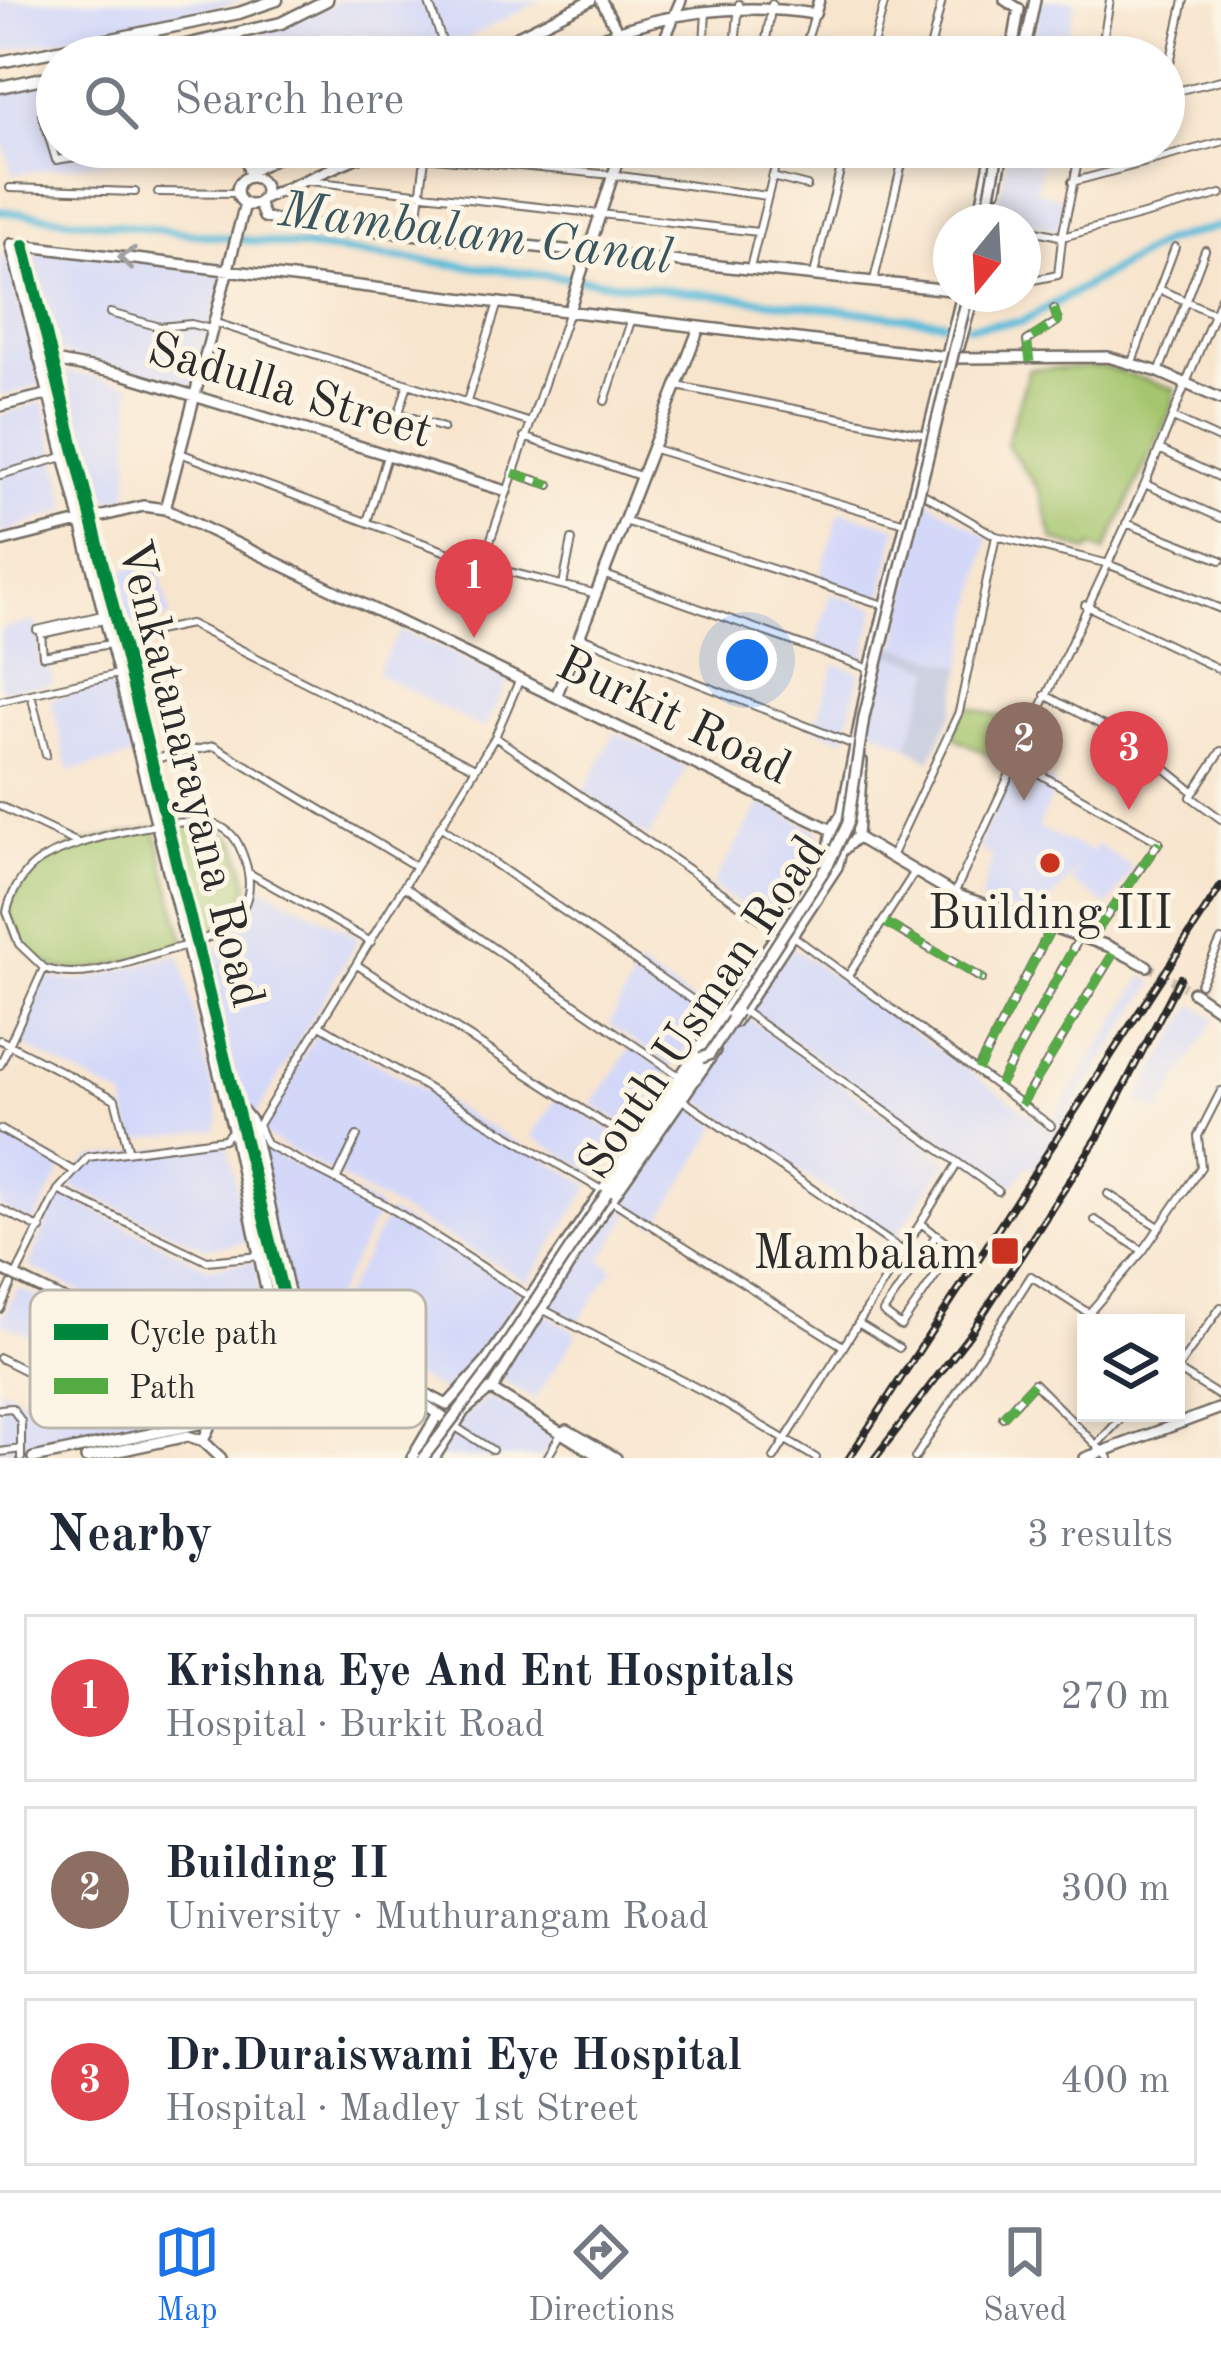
<!DOCTYPE html>
<html lang="en">
<head>
<meta charset="utf-8">
<style>
	body { margin:0; font-family:"Old Standard TT",serif; background:#f2f2f3; color:#1f2937 }
	.controls { position:absolute; right:36px; bottom:36px; display:grid; overflow:hidden; border-radius:0px; box-shadow:0 6px 18px #0003 }
	.controls button { width:108px; height:108px; display:grid; place-items:center; padding:0; border:0; border-bottom:3px solid #e0e1e3; background:#fff; color:#1f2937; font:60px sans-serif }
	.compass { position:absolute; left:933px; top:204px; width:108px; height:108px; border-radius:50%; background:#fff; box-shadow:0 6px 18px #0003; rotate:198deg }
	.you { position:absolute; left:747px; top:660px; width:42px; height:42px; margin:-30px; border:9px solid #fff; border-radius:50%; background:#1a73e8; box-shadow:0 0 0 18px #1a73e833 }
	.badge { display:grid; place-items:center; width:78px; height:78px; border-radius:50%; background:#1a73e8; color:#fff; font-size:39px; font-weight:700 }
	.pin { position:absolute; translate:-50% -99px; filter:drop-shadow(0 3px 6px #0008) }
	.pin::after { content:''; position:absolute; top:63px; width:42px; height:36px; background:inherit; clip-path:polygon(0 0,100% 0,50% 100%) }
	.list { margin:0; padding:0; list-style:none }
	h2 { display:flex; justify-content:space-between; align-items:center; height:156px; margin:0; padding:0 48px; font-size:51px }
	h2 small { font-size:39px; font-weight:400; color:#747a83 }
	.list li { display:grid; grid-template-columns:78px 1fr auto; gap:36px; align-items:center; box-sizing:border-box; height:168px; margin:0 24px 24px; padding:0 24px; border:3px solid #e0e1e3; border-radius:0px }
	.list b { display:block; font-size:45px; white-space:nowrap }
	.list p { margin:0; font-size:39px; white-space:nowrap; color:#747a83 }
	.list em { font-size:39px; font-style:normal; color:#747a83 }
	.icon { flex:none; width:66px; height:66px; fill:none; stroke:currentColor; stroke-width:2; stroke-linecap:round; stroke-linejoin:round }
	.map { position:relative; flex:none; width:1221px; height:1458px; overflow:hidden }
	.search { position:absolute; background:#fff; box-shadow:0 6px 18px #0003; left:36px; right:36px; top:36px; height:132px; display:flex; align-items:center; gap:30px; box-sizing:border-box; padding:0 42px; border-radius:66px; color:#747a83; font-size:45px }
	.sheet { height:732px; background:#fff }
	nav { display:flex; justify-content:space-around; align-items:center; box-sizing:border-box; height:168px; border-top:3px solid #e0e1e3; background:#fff; font-size:33px; color:#747a83 }
	nav a { display:grid; justify-items:center; gap:6px }
	nav .on { color:#1a73e8 }
	.map>svg:first-child { display:block }
	.built { fill:#d3d8f9 }
	.industrial { fill:#bcc3de }
	.green { fill:#a5c66e; stroke:#68784c; stroke-width:3 }
	.lines { fill:none; stroke-linecap:round; stroke-linejoin:round }
	.canal { stroke:#5bbcda; stroke-width:8 }
	.secondary-tunnel { stroke:#cfc0ad; stroke-width:9; stroke-dasharray:9 4.5; stroke-linecap:butt }
	.street-casing { stroke:#736c64; stroke-width:10 }
	.secondary-casing { stroke:#736c64; stroke-width:14 }
	.primary-casing { stroke:#736c64; stroke-width:15 }
	.street { stroke:#fff; stroke-width:6 }
	.secondary { stroke:#fff; stroke-width:9 }
	.primary { stroke:#fff; stroke-width:10 }
	.rail-casing { stroke:#2b2b2b; stroke-width:8 }
	.rail { stroke:#fcf5e5; stroke-width:3; stroke-dasharray:9; stroke-linecap:butt }
	.secondary-bridge-casing { stroke:#736c64; stroke-width:14; stroke-linecap:butt }
	.secondary-bridge { stroke:#fff; stroke-width:9 }
	.quiet { stroke:#54ab44; stroke-width:9; stroke-dasharray:18 9; stroke-linecap:butt }
	.cycleway-casing { stroke:#fcf5e5; stroke-width:20 }
	.cycleway { stroke:#00873e; stroke-width:12 }
	.oneway { stroke:#a0a0a0 }
	.poi-dot { fill:#c8321e; stroke:#fcf5e5; stroke-width:4.5 }
	.labels { text-anchor:middle; stroke-width:10; stroke-linejoin:round; paint-order:stroke }
	.street-label { font-size:48px; fill:#2b2b2b; stroke:#fcf5e5 }
	.poi-label { font-size:48px; fill:#2b2b2b; stroke:#fcf5e5 }
	.water-label { font-size:51px; font-style:italic; fill:#395660; stroke:#fcf5e5 }
	.key { fill:#fcf5e5; stroke:#bdb8ad; stroke-width:3 }
	.key-label { font-size:33px; fill:#2b2b2b }
</style>
</head>
<body>
<div class="map">
<svg width="1221" height="1458" viewBox="0 0 1221 1458">
	<rect width="100%" height="100%" fill="#fcf5e5"/>
	<filter id="ink" filterUnits="userSpaceOnUse"><feTurbulence type="fractalNoise" baseFrequency=".00833" numOctaves="2"/><feDisplacementMap in="SourceGraphic" scale="24" xChannelSelector="R" yChannelSelector="G"/><feConvolveMatrix kernelMatrix="1 2 1 2 8 2 1 2 1" color-interpolation-filters="sRGB"/></filter>
	<filter id="wash" filterUnits="userSpaceOnUse"><feTurbulence type="fractalNoise" baseFrequency=".004" numOctaves="4" result="noise"/><feDisplacementMap in="SourceGraphic" scale="48" xChannelSelector="R" yChannelSelector="G"/><feGaussianBlur stdDeviation="2.7" result="paint"/><feColorMatrix in="noise" values="0 0 0 0 0 0 0 0 0 0 0 0 0 0 0 0 0 1.4 0 .05"/><feComposite in="paint" operator="in"/></filter>
	<g filter="url(#wash)">
		<rect width="100%" height="100%" fill="#f8e5ce"/>
		<path class="built" d="M0,0H248L0,52Z
			M338,0H543L431,57H232L238,38L267,32Z
			M1040,0H1076L1064,57H1029Z
			M57,77V147H228L12,174L0,130V90Z
			M1010,147H1045L1036,191L1064,199L1058,229L995,215Z
			M39,250L227,264L193,393L60,352L35,257Z
			M1,253L7,256L40,385L0,396Z
			M64,371L132,385L128,499L113,500L93,490Z
			M44,402L68,509L0,534V415Z
			M927,499L988,537L963,667L896,646Z
			M840,511L897,527L881,600L819,579Z
			M157,562L171,617L123,628L111,572Z
			M831,594L876,608L863,662L815,646Z
			M36,621L40,668L50,667L53,684L0,690V629Z
			M401,630L509,679L484,729L376,673Z
			M884,652L933,669L908,746L868,726Z
			M835,664L860,672L844,739L814,728Z
			M115,683L132,757L69,771L51,699Z
			M615,732L687,767L649,838L584,792Z
			M1015,762L1056,784L1038,828L1091,852L1097,844L1133,868L1108,906L1071,882L1082,863L1038,917L980,901L993,856L981,852L979,844Z
			M762,802L816,830L823,851L771,926L712,886Z
			M261,886L359,937L257,1114L249,1118L243,1115L208,955L231,937Z
			M786,943L1048,1127L1144,976L1155,983L1034,1168L1028,1166L1009,1189L743,1006Z
			M175,955L181,958L220,1120L216,1130L133,1140L124,1098L14,1041L46,975L75,982Z
			M639,966L711,1013L673,1067L609,1024Z
			M1194,1005L1216,1018L1159,1113L1137,1100Z
			M739,1011L948,1160L895,1239L688,1092Z
			M318,1030L591,1185L528,1282L264,1135L262,1128Z
			M632,1046L669,1072L630,1128L592,1104Z
			M557,1097L623,1137L598,1175L532,1137Z
			M684,1100L719,1126L656,1226L614,1201Z
			M0,1129L62,1169L34,1224L0,1207Z
			M220,1141L228,1147L247,1242L206,1248L70,1186L89,1158Z
			M255,1144L381,1208L320,1326L304,1317L284,1280L250,1149Z
			M66,1196L209,1268L256,1261L261,1315L237,1359L224,1364L29,1266L58,1197Z
			M611,1202L630,1215L601,1260L614,1269L578,1322L546,1304Z
			M389,1212L521,1291L476,1362L445,1393L326,1328Z
			M18,1288L169,1358L152,1394L182,1409L0,1451V1387L36,1404L61,1351L0,1321Z
			M539,1310L578,1333L535,1399L496,1376Z
			M489,1396L554,1435L541,1458H437L458,1421Z"/>
		<path class="industrial" d="M896,646L963,667L954,710L930,761L908,746L933,669L884,652Z"/>
		<path class="green" d="M1105,367L1175,389L1172,408L1105,552L1092,546L1088,551L1053,539L1040,491L1006,444L1029,369Z
			M965,705L1004,718L1001,733L1013,738L1002,762L952,736Z
			M193,822L219,828L237,842L249,887L234,920L200,940L169,826Z
			M155,828L185,944C113,963 41,1005 6,914C35,842 86,844 155,828Z"/>
		<g class="lines">
			<path class="canal" d="M0,211L944,322
				M969,326L1022,322L1165,241L1221,226"/>
		</g>
	</g>
	<g filter="url(#ink)">
		<g class="lines">
			<path class="secondary-tunnel" d="M1147,966L1185,987"/>
			<g class="street-casing">
				<path id="street" d="M428,0L441,38
					M807,41L861,57
					M703,57L706,13
					M734,57L739,4
					M763,57L772,4
					M802,57L815,14
					M870,57L885,0
					M928,57L942,0
					M1100,57L1110,0
					M1164,90L1184,0
					M1164,94L1221,80
					M42,114L56,160L100,153L98,147
					M672,147L775,160
					M378,148L381,153L613,175L767,196
					M447,155L461,147
					M772,177L807,186
					M310,181L758,232
					M1072,182L1221,142
					M10,188L135,192
					M158,192L237,193
					M1023,228L1059,236
					M416,232L425,158
					M1063,232L1081,147
					M1066,236L1221,194
					M750,268L780,147
					M814,274L846,147
					M874,280L906,147
					M1023,282L1058,275L1062,239
					M1159,289L1221,317
					M1008,294H1011
					M110,313L160,327L191,324L211,329
					M216,323L528,422
					M1029,358L1027,341L1058,321L1054,309
					M1132,362L1175,247
					M1159,372L1205,250
					M408,384L399,413L443,428
					M677,386L927,435
					M467,401L497,306
					M605,401L631,321
					M1173,418L1221,440
					M524,437L640,476
					M651,448L905,523
					M1159,449L1221,478
					M180,453L482,565L597,594
					M513,473L550,485
					M0,475L63,457
					M1145,484L1221,518
					M922,493L996,536L1105,563L1221,609
					M624,521L887,606
					M367,522L387,456
					M1126,523L1221,560
					M482,565L568,314
					M605,575L870,669
					M563,585L572,540
					M1085,605L1221,670
					M104,620L41,634L43,656L110,644
					M37,630L102,615
					M581,637L857,746
					M109,641L190,624L475,768
					M519,681L495,737L258,1125L266,1144L386,1205L531,1298
					M1045,695L1131,741L1194,792L1221,751
					M32,698L46,755
					M0,701L118,674
					M495,737L778,931
					M153,759L214,746L415,866
					M1015,760L1159,842L1095,933
					M1194,792L1191,797L1221,819
					M0,806L78,843
					M440,826L719,1018
					M890,859L959,712L996,536
					M249,873L371,942
					M405,887L679,1076
					M954,894L1145,484L1221,297
					M886,923L982,979
					M793,936L1051,1126
					M357,965L633,1142
					M848,976L914,873
					M1200,984L1221,940
					M743,1011L998,1191
					M320,1025L600,1189
					M0,1040L115,1099L128,1149
					M0,1065L44,968C84,984 137,958 177,948C221,937 262,913 245,861C240,846 235,833 219,826C187,811 61,842 34,865C21,876 10,896 7,912L19,944L44,968
					M978,1069L1048,934
					M999,1085L1077,942
					M681,1099L903,1251
					M1021,1105L1113,954
					M0,1129L72,1170
					M336,1180L357,1136
					M58,1190L207,1261L260,1256
					M1108,1194L1159,1227
					M611,1200L843,1346
					M0,1209L41,1229
					M1095,1220L1143,1251
					M921,1223L954,1249L901,1326L883,1312L937,1234
					M15,1277L58,1190L88,1157L224,1139L232,1131
					M540,1308L701,1390L816,1458
					M0,1309L11,1285
					M1089,1313L1143,1251L1201,1167L1198,1136L1221,1091
					M858,1323L899,1348
					M0,1358L52,1384
					M1179,1366L1221,1307
					M1176,1369L1221,1397
					M0,1409L12,1408L21,1421V1458
					M1003,1417L1034,1383L1109,1458
					M454,1426L492,1450
					M1100,1441L1126,1413
					M0,1452L21,1449
					M547,1458L563,1430
					M774,1458L958,1163
					M915,1458L1031,1276L1104,1323"/>
			</g>
			<g class="secondary-casing">
				<path id="secondary" d="M601,0L631,57
					M1005,0L1019,9L1011,57
					M226,38L229,57
					M475,57L591,0
					M557,57C638,16 725,0 815,14L819,0
					M657,57L681,0
					M1023,57L1035,0
					M244,147L250,177
					M249,172L298,147
					M237 191a14 14 0 1 1 28 0a14 14 0 1 1-28 0Z
					M996,189L1004,147
					M262,199L381,147
					M258,203L264,217L276,220L951,290
					M978,222L993,147
					M24,245L289,1319
					M568,314L622,147
					M959,347L974,294
					M39,358L122,374L506,491
					M0,406L50,394
					M165,509L245,204
					M0,542L143,506L165,509L832,830
					M556,697L699,328
					M858,838L954,894L1108,946L1147,966
					M1193,992L1221,1011
					M735,1022L837,867L841,852L857,837L862,761
					M240,1107L251,1121L291,1301L313,1331
					M607,1193L714,1040
					M0,1269L230,1380
					M271,1313L233,1129L11,244L956,358L1108,357L1159,372L1221,399
					M271,1313L447,1405L486,1362L792,912L828,855L832,830L842,814L870,669L962,294
					M495,1385L599,1217L715,1051
					M405,1390L454,1426
					M567,1430L616,1458
					M203,1441L230,1380L271,1313
					M203,1441L221,1458
					M33,1458L213,1421
					M86,1458L188,1436L203,1441
					M412,1458L437,1416
					M434,1458L464,1411L490,1389L602,1458
					M1085,1458L1221,1408"/>
			</g>
			<g class="primary-casing">
				<path id="primary" d="M134,57L281,23L327,0
					M0,62L239,13L277,0
					M0,87L57,75"/>
			</g>
			<use href="#street" class="street"/>
			<use href="#secondary" class="secondary"/>
			<use href="#primary" class="primary"/>
			<g class="rail-casing">
				<path id="rail" d="M849,1458L1221,886
					M875,1458L970,1334L1098,1137L1180,978"/>
			</g>
			<use href="#rail" class="rail"/>
			<g class="secondary-bridge-casing">
				<path id="secondary-bridge" d="M985,222L997,158
					M731,1015L829,863L848,823L864,717L968,294
					M701,1058L709,1055L737,1012
					M423,1458L489,1371L607,1193"/>
			</g>
			<use href="#secondary-bridge" class="secondary-bridge"/>
			<path class="quiet" d="M807,41L861,57
				M1030,362L1027,341L1058,321L1054,309
				M513,473L550,485
				M886,923L982,979
				M1095,933L1159,842
				M978,1070L1048,934
				M999,1085L1077,942
				M1021,1105L1113,954
				M1003,1417L1034,1383"/>
			<g class="cycleway-casing">
				<path id="cycleway" d="M24,245L289,1319"/>
			</g>
			<use href="#cycleway" class="cycleway"/>
		</g>
		<defs><path id="oneway-chevron" d="M-2-3.5L2.5 0L-2 3.5" fill="none" stroke-width="1.6" stroke-linecap="round" stroke-linejoin="round" transform="scale(3)"/></defs>
		<use class="oneway" href="#oneway-chevron" transform="translate(127 258) rotate(-173)"/>
	</g>
	<g class="poi-dot">
		<circle cx="1050" cy="863" r="12"/>
		<rect x="990" y="1236" width="30" height="30" rx="6"/>
	</g>
	<g class="labels">
		<g class="street-label">
			<text transform="translate(291 388) rotate(17)" y="17">Sadulla Street</text>
			<text transform="translate(675 714) rotate(26)" y="17">Burkit Road</text>
			<text transform="translate(193 773) rotate(76)" y="17">Venkatanarayana Road</text>
			<text transform="translate(700 1006) rotate(-56)" y="17">South Usman Road</text>
		</g>
		<g class="poi-label">
			<text x="1050" y="928">Building III</text>
			<text x="978" y="1268" text-anchor="end">Mambalam</text>
		</g>
		<g class="water-label">
			<text transform="translate(476 231) rotate(7)" y="18">Mambalam Canal</text>
		</g>
	</g>
	<rect x="30" y="1290" width="396" height="138" rx="18" class="key"/>
	<rect x="54" y="1324" width="54" height="16" fill="#00873e"/>
	<rect x="54" y="1378" width="54" height="16" fill="#54ab44"/>
	<g class="key-label">
		<text x="129" y="1344">Cycle path</text>
		<text x="129" y="1398">Path</text>
	</g>
</svg>
<div class="controls">
<button><svg class="icon" aria-label="layers" viewBox="0 0 24 24"><path d="M12 4l9 5-9 5-9-5zM3 14l9 5 9-5"/></svg></button>
</div>
<svg class="compass" viewBox="-18 -18 36 36"><path d="M0-13l5 13h-10z" fill="#e53935"/><path d="M0 13l5-13h-10z" fill="#747a83"/></svg>
<div class="you"></div>
<div class="pin badge" style="left:474px;top:638px;background:#e0444e">1</div>
<div class="pin badge" style="left:1024px;top:801px;background:#8d6e63">2</div>
<div class="pin badge" style="left:1129px;top:810px;background:#e0444e">3</div>
<div class="search"><svg class="icon" aria-label="search" viewBox="0 0 24 24"><circle cx="10" cy="10" r="6"/><path d="M15 15l6 6"/></svg>Search here</div>
</div>
<section class="sheet">
<h2>Nearby<small>3 results</small></h2>
<ul class="list">
<li><span class="badge" style="background:#e0444e">1</span><div><b>Krishna Eye And Ent Hospitals</b><p>Hospital · Burkit Road</p></div><em>270 m</em></li>
<li><span class="badge" style="background:#8d6e63">2</span><div><b>Building II</b><p>University · Muthurangam Road</p></div><em>300 m</em></li>
<li><span class="badge" style="background:#e0444e">3</span><div><b>Dr.Duraiswami Eye Hospital</b><p>Hospital · Madley 1st Street</p></div><em>400 m</em></li>
</ul>
</section>
<nav>
<a class="on"><svg class="icon" aria-label="map" viewBox="0 0 24 24"><path d="M3 6l6-2 6 2 6-2v14l-6 2-6-2-6 2zM9 4v14M15 6v14"/></svg>Map</a>
<a><svg class="icon" aria-label="directions" viewBox="0 0 24 24"><path d="M12 3l9 9-9 9-9-9zM9 14v-3h6M13 9l2 2-2 2"/></svg>Directions</a>
<a><svg class="icon" aria-label="saved" viewBox="0 0 24 24"><path d="M7 4h10v16l-5-4-5 4z"/></svg>Saved</a>
</nav>
</body>
</html>
